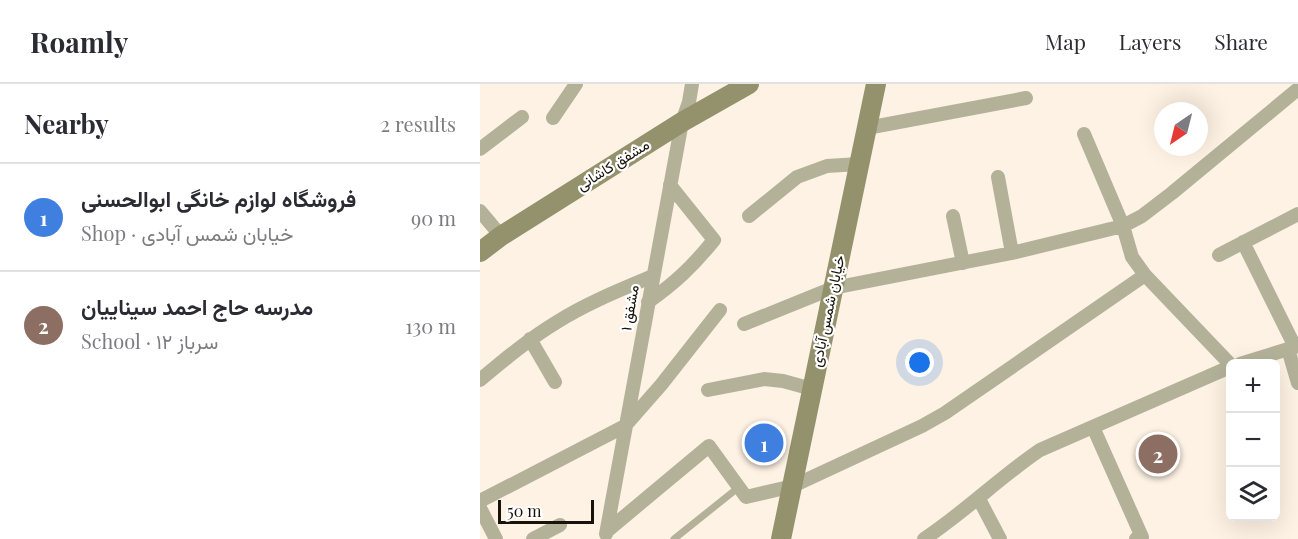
<!DOCTYPE html>
<html lang="en">
<head>
<meta charset="utf-8">
<style>
	body { margin:0; font-family:"Playfair Display",Vazirmatn,serif; background:#f7f7f7; color:#2b2b33 }
	.controls { position:absolute; right:18px; bottom:18px; display:grid; overflow:hidden; border-radius:9px; box-shadow:0 6px 24px #0002 }
	.controls button { width:54px; height:54px; display:grid; place-items:center; padding:0; border:0; border-bottom:2px solid #e1e1e2; background:#fff; color:#2b2b33; font:30px sans-serif }
	.compass { position:absolute; left:674px; top:18px; width:54px; height:54px; border-radius:50%; background:#fff; box-shadow:0 6px 24px #0002; rotate:215deg }
	.scale { position:absolute; left:18px; bottom:15px; width:96px; box-sizing:border-box; padding-left:6px; border:3px solid #18120a; border-top:0; font-size:16px; line-height:21px; white-space:nowrap; color:#18120a; -webkit-text-stroke:4px #fff; paint-order:stroke }
	.you { position:absolute; left:440px; top:279px; width:21px; height:21px; margin:-15px; border:4px solid #fff; border-radius:50%; background:#1a73e8; box-shadow:0 0 0 9px #1a73e833 }
	.badge { display:grid; place-items:center; width:39px; height:39px; border-radius:50%; background:#5b6ae1; color:#fff; font-size:20px; font-weight:700 }
	.pin { position:absolute; translate:-50% -50%; border:3px solid #fff; box-shadow:0 2px 6px #0006 }
	.list { margin:0; padding:0; list-style:none }
	h2 { display:flex; justify-content:space-between; align-items:center; height:78px; margin:0; padding:0 24px; font-size:26px }
	h2 small { font-size:20px; font-weight:400; color:#7c7c81 }
	.list li { display:grid; grid-template-columns:39px 1fr auto; gap:18px; align-items:center; box-sizing:border-box; height:108px; padding:0 24px; border-top:2px solid #e1e1e2 }
	.list b { display:block; font-size:22px; white-space:nowrap }
	.list p { margin:0; font-size:20px; white-space:nowrap; color:#7c7c81 }
	.list em { font-size:20px; font-style:normal; color:#7c7c81 }
	.icon { flex:none; width:33px; height:33px; fill:none; stroke:currentColor; stroke-width:2; stroke-linecap:round; stroke-linejoin:round }
	.map { position:relative; flex:none; width:818px; height:455px; overflow:hidden }
	header { display:flex; align-items:center; gap:36px; box-sizing:border-box; height:84px; padding:0 30px; background:#fff; border-bottom:2px solid #e1e1e2 }
	header strong { font-size:28px }
	nav { display:flex; gap:33px; margin-inline-start:auto; font-size:21px }
	main { display:flex }
	aside { flex:1; background:#fff }
	.map>svg:first-child { display:block }
	.lines { fill:none; stroke-linecap:round; stroke-linejoin:round }
	.lane { stroke:#b3b299; stroke-width:7 }
	.street { stroke:#b3b299; stroke-width:14 }
	.secondary { stroke:#93926d; stroke-width:20 }
	.labels { text-anchor:middle; stroke-width:4.5; stroke-linejoin:round; paint-order:stroke }
	.street-label { font-size:15px; fill:#18120a; stroke:#fff }
</style>
</head>
<body>
<header>
<strong>Roamly</strong>
<nav><a>Map</a><a>Layers</a><a>Share</a></nav>
</header>
<main>
<aside>
<h2>Nearby<small>2 results</small></h2>
<ul class="list">
<li><span class="badge" style="background:#3f7fe0">1</span><div><b>فروشگاه لوازم خانگی ابوالحسنی</b><p>Shop · خیابان شمس آبادی</p></div><em>90 m</em></li>
<li><span class="badge" style="background:#8d6e63">2</span><div><b>مدرسه حاج احمد سیناییان</b><p>School · سرباز ۱۲</p></div><em>130 m</em></li>
</ul>
</aside>
<div class="map">
<svg width="818" height="455" viewBox="0 0 818 455">
	<rect width="100%" height="100%" fill="#fef2e4"/>
	<g class="lines">
		<path class="lane" d="M194,455L259,403"/>
		<path class="street" d="M73,34L96,0
			M387,44L546,14
			M604,50L643,142L652,173L665,191L750,280
			M0,65L42,33
			M518,93L532,169
			M0,127L21,152
			M269,132L317,93L347,82L379,80
			M473,132L483,179
			M763,158L815,263
			M739,171L818,130
			M168,218C195,199 213,182 234,156L190,101
			M264,240L353,204L532,169L643,142L662,132L692,109L818,5
			M50,255L75,298
			M808,265L818,299
			M760,280L818,262
			M0,296C25,275 49,255 77,238C107,219 140,206 173,192
			M228,306L284,295L303,297L332,305
			M613,343L662,453L656,455
			M499,415L520,455
			M0,417L145,342L181,301L240,226
			M0,424L16,455
			M127,447L229,362L266,413L313,402L442,342L465,329L665,191
			M126,450L202,38L209,18L212,0
			M53,455L80,441
			M444,455C485,428 520,393 560,366L750,283"/>
		<path class="secondary" d="M0,168L21,152L202,38L269,0
			M301,455L396,0"/>
	</g>
	<g class="labels">
		<g class="street-label">
			<text transform="translate(133 81) rotate(-32)" y="5">مشفق کاشانی</text>
			<text transform="translate(150 224) rotate(-80)" y="5">مشفق ۱</text>
			<text transform="translate(348 227) rotate(-78)" y="5">خیابان شمس آبادی</text>
		</g>
	</g>
</svg>
<div class="controls">
<button>+</button>
<button>−</button>
<button><svg class="icon" aria-label="layers" viewBox="0 0 24 24"><path d="M12 4l9 5-9 5-9-5zM3 14l9 5 9-5"/></svg></button>
</div>
<svg class="compass" viewBox="-18 -18 36 36"><path d="M0-13l5 13h-10z" fill="#e53935"/><path d="M0 13l5-13h-10z" fill="#7c7c81"/></svg>
<div class="scale">50 m</div>
<div class="you"></div>
<div class="pin badge" style="left:284px;top:359px;background:#3f7fe0">1</div>
<div class="pin badge" style="left:678px;top:370px;background:#8d6e63">2</div>
</div>
</main>
</body>
</html>
